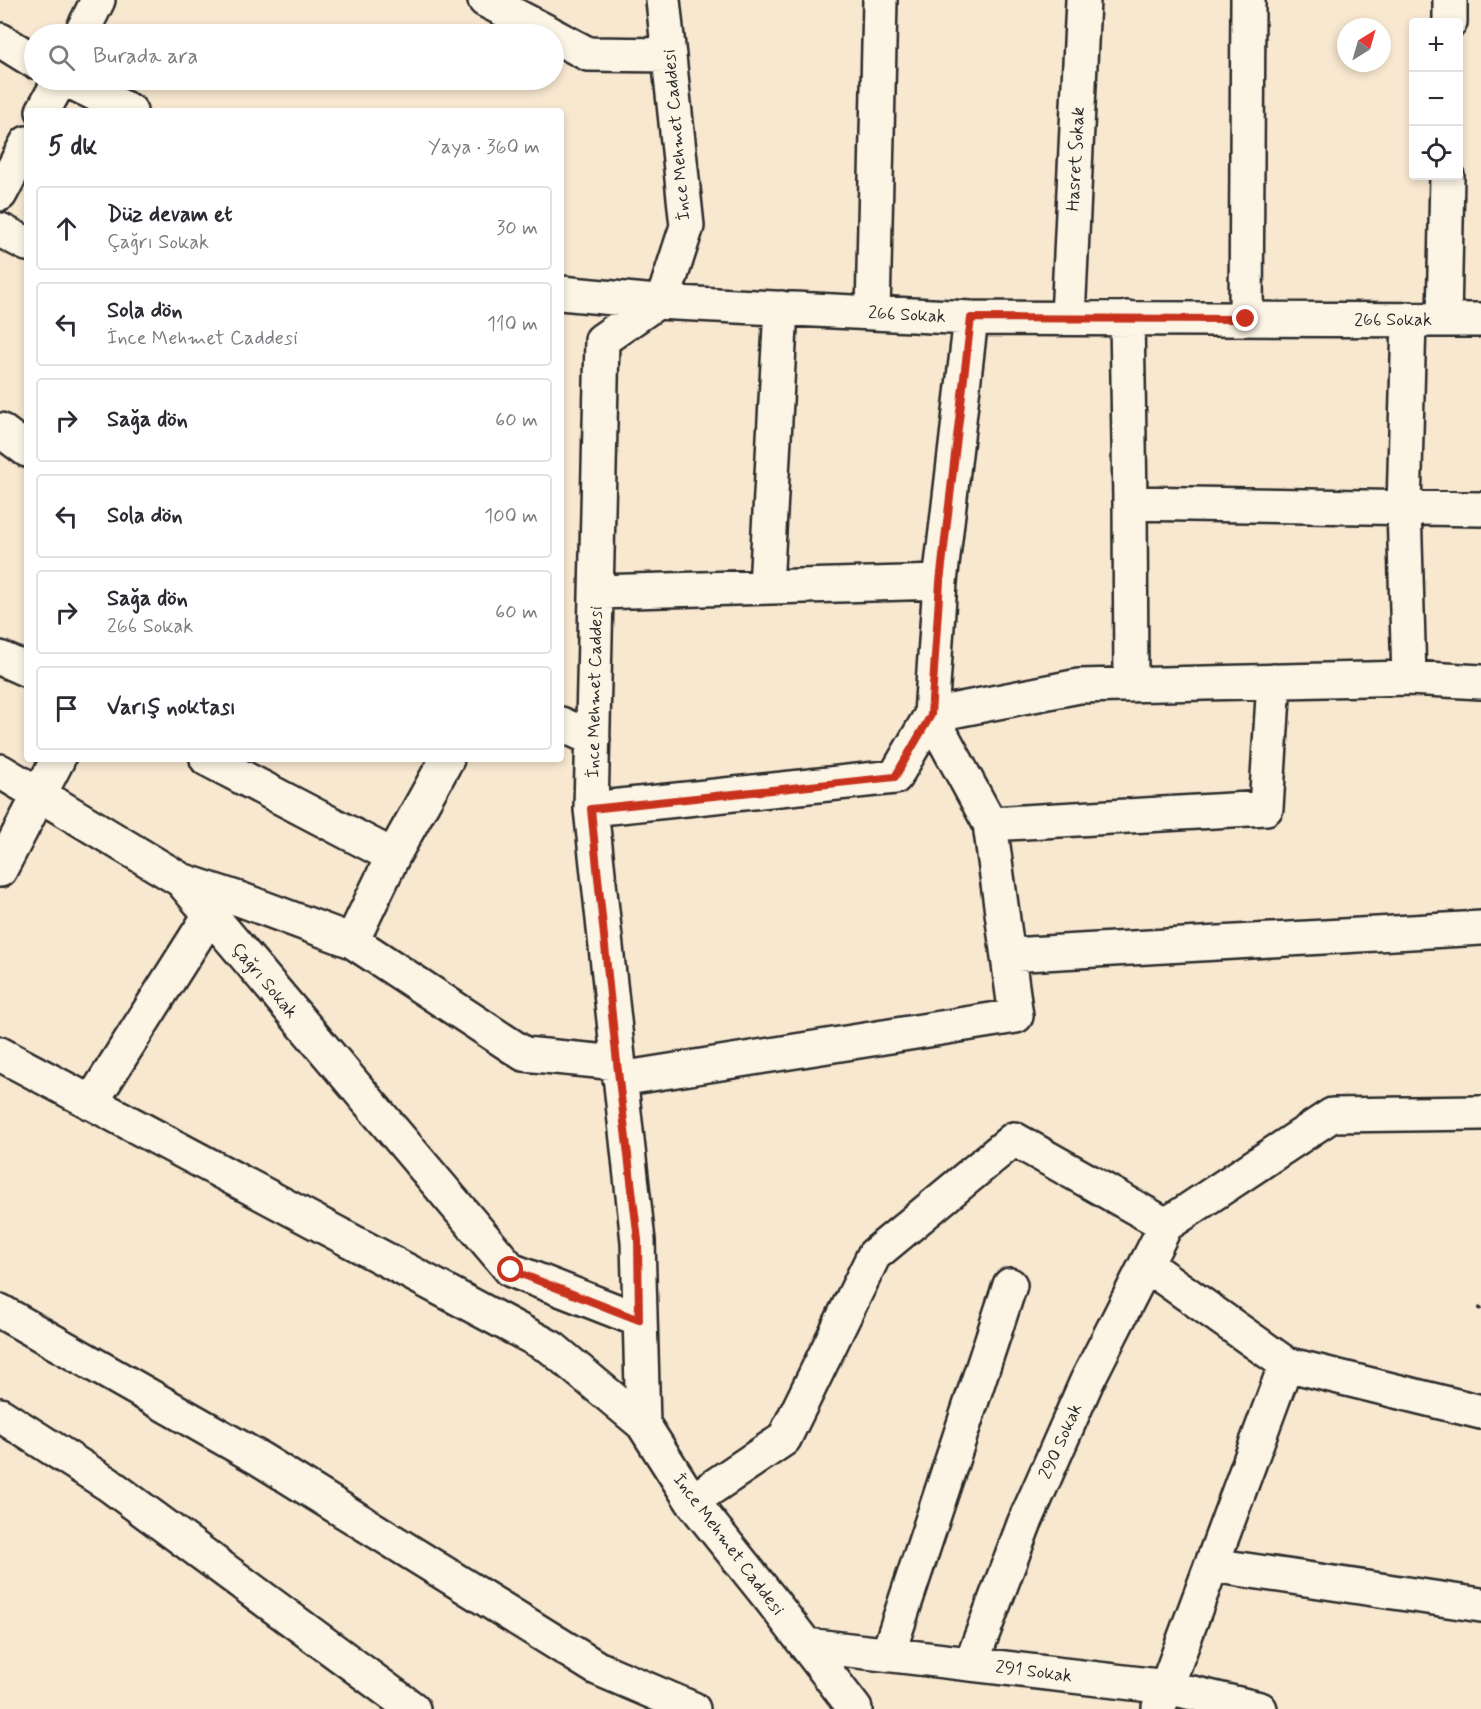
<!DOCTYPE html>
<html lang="tr">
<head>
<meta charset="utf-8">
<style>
	body { margin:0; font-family:Mynerve,sans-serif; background:#f7f7f7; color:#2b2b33 }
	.controls { position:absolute; right:18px; top:18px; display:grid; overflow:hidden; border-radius:6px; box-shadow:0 3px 9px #0003 }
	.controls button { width:54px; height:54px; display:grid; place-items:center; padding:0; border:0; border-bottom:2px solid #e1e1e2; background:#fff; color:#2b2b33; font:30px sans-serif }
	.compass { position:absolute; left:1337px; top:18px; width:54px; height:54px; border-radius:50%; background:#fff; box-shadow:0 3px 9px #0003; rotate:37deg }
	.stop { position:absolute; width:18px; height:18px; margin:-14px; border:4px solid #c8321e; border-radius:50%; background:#fff }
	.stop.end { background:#c8321e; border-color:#fff; box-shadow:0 2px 6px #0008 }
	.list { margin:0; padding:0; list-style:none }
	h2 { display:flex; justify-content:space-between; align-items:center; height:78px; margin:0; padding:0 24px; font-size:26px }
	h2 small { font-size:20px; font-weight:400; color:#7c7c81 }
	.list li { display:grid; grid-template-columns:39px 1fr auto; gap:18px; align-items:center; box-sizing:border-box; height:84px; margin:0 12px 12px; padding:0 12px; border:2px solid #e1e1e2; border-radius:6px }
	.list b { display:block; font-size:22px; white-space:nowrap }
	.list p { margin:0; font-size:20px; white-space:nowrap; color:#7c7c81 }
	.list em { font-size:20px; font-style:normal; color:#7c7c81 }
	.icon { flex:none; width:33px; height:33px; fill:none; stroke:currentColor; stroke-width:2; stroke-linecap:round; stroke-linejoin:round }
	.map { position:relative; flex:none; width:1481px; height:1709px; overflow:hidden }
	.search { position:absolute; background:#fff; box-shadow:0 3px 9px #0003; left:24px; top:24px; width:540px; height:66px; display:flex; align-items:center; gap:15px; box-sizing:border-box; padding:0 21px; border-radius:33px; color:#7c7c81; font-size:22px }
	.panel { position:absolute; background:#fff; box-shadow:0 3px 9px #0003; left:24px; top:108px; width:540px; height:654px; border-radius:6px }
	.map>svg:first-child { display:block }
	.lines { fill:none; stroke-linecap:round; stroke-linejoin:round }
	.minor-casing { stroke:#2b2b2b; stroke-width:38 }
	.path { stroke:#2b2b2b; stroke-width:4; stroke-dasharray:4.5 4.5; stroke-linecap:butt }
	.minor { stroke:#fcf5e5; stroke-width:33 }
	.route { stroke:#c8321e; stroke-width:8 }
	.labels { text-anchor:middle; stroke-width:6; stroke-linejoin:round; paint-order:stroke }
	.street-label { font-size:18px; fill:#2b2b2b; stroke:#fcf5e5 }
</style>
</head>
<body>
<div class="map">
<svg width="1481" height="1709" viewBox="0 0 1481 1709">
	<rect width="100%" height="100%" fill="#f8e8d0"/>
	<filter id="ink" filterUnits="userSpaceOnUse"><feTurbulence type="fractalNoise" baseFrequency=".0167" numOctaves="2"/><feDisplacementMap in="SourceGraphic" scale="12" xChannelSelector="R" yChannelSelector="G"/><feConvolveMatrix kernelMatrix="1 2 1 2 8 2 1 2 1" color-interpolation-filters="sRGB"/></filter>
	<g filter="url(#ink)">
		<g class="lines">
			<g class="minor-casing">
				<path id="minor" d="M485,0L551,34
					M663,0L687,226L664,297L602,340L591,809L638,1241L643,1424L692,1501L772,1601L855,1709
					M1450,22V0
					M81,34L98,0
					M554,36L588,54L669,55
					M0,40L34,61
					M67,80L130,111
					M43,111L60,80
					M0,194L27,143
					M0,230L27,244
					M561,293L656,302L971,318L1481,320
					M873,313L880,0
					M1068,318L1083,0
					M1127,318L1130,503L1131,685
					M1246,319L1248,0
					M1409,319L1404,508L1409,678
					M1444,319L1447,176
					M0,430L27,450
					M1130,503L1481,509
					M766,587L781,308
					M596,592L940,582
					M0,658L27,670
					M561,724L593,739
					M207,759L393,856
					M447,759L393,856L352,941L242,900L181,880L511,1270L639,1320
					M0,771L181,880
					M591,809L895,777L931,715L1079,686L1409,678L1481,682
					M990,824L1266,808L1274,681
					M0,870L58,759
					M352,941L524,1054L618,1063
					M1008,955L1481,928
					M0,1054L552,1348L643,1424
					M620,1079L1016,1016L990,824L931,715L940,582L971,318
					M91,1103L210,915
					M1146,1265L1286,1364L1481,1412
					M0,1311L260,1459L597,1668L693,1709
					M0,1415L108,1484L413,1709
					M692,1501L784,1439L874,1255L1014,1139L1166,1225
					M1212,1565L1481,1605
					M806,1645L1167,1687L1260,1709
					M888,1654L1010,1285
					M971,1664L1024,1524L1087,1381L1166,1225L1332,1115L1481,1113
					M1159,1707L1286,1364"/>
			</g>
			<path class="path" d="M1481,1306L1480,1308L1481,1310"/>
			<use href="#minor" class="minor"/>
		</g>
	</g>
	<g class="lines" filter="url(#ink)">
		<path class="route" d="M511,1270L639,1320L638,1240L616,1054L591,809L895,777L931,715L940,582L971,318L1246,319"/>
	</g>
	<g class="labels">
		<g class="street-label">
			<text transform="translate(676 135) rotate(-95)" y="6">İnce Mehmet Caddesi</text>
			<text transform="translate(1075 159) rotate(-87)" y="6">Hasret Sokak</text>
			<text transform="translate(907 314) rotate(3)" y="6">266 Sokak</text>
			<text x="1393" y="325">266 Sokak</text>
			<text transform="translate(594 692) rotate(-89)" y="6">İnce Mehmet Caddesi</text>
			<text transform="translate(265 980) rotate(50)" y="6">Çağrı Sokak</text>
			<text transform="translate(1060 1441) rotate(-66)" y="6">290 Sokak</text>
			<text transform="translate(729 1544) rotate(53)" y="6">İnce Mehmet Caddesi</text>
			<text transform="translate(1034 1671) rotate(7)" y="6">291 Sokak</text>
		</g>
	</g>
</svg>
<div class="controls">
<button>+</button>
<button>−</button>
<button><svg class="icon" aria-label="locate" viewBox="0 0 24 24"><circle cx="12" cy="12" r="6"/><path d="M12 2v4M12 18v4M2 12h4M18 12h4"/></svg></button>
</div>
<svg class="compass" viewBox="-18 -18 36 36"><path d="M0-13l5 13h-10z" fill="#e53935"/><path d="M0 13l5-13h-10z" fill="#7c7c81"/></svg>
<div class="stop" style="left:511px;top:1270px"></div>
<div class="stop end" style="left:1246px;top:319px"></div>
<div class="search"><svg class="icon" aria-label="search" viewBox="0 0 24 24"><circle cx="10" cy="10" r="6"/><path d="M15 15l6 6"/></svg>Burada ara</div>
<section class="panel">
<h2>5 dk<small>Yaya · 360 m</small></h2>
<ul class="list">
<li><svg class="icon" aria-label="ahead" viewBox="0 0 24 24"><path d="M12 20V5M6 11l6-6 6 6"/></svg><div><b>Düz devam et</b><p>Çağrı Sokak</p></div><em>30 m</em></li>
<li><svg class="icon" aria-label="left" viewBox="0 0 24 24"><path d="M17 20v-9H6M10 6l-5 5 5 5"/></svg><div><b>Sola dön</b><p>İnce Mehmet Caddesi</p></div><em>110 m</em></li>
<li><svg class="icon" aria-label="right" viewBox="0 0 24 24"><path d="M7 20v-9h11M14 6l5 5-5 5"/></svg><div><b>Sağa dön</b></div><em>60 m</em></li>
<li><svg class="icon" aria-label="left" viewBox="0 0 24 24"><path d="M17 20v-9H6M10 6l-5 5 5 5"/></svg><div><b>Sola dön</b></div><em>100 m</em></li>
<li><svg class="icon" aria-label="right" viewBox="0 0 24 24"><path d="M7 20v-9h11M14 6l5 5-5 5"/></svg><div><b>Sağa dön</b><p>266 Sokak</p></div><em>60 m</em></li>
<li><svg class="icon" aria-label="arrive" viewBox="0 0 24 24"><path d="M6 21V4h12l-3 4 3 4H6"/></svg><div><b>Varış noktası</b></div></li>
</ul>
</section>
</div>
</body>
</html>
